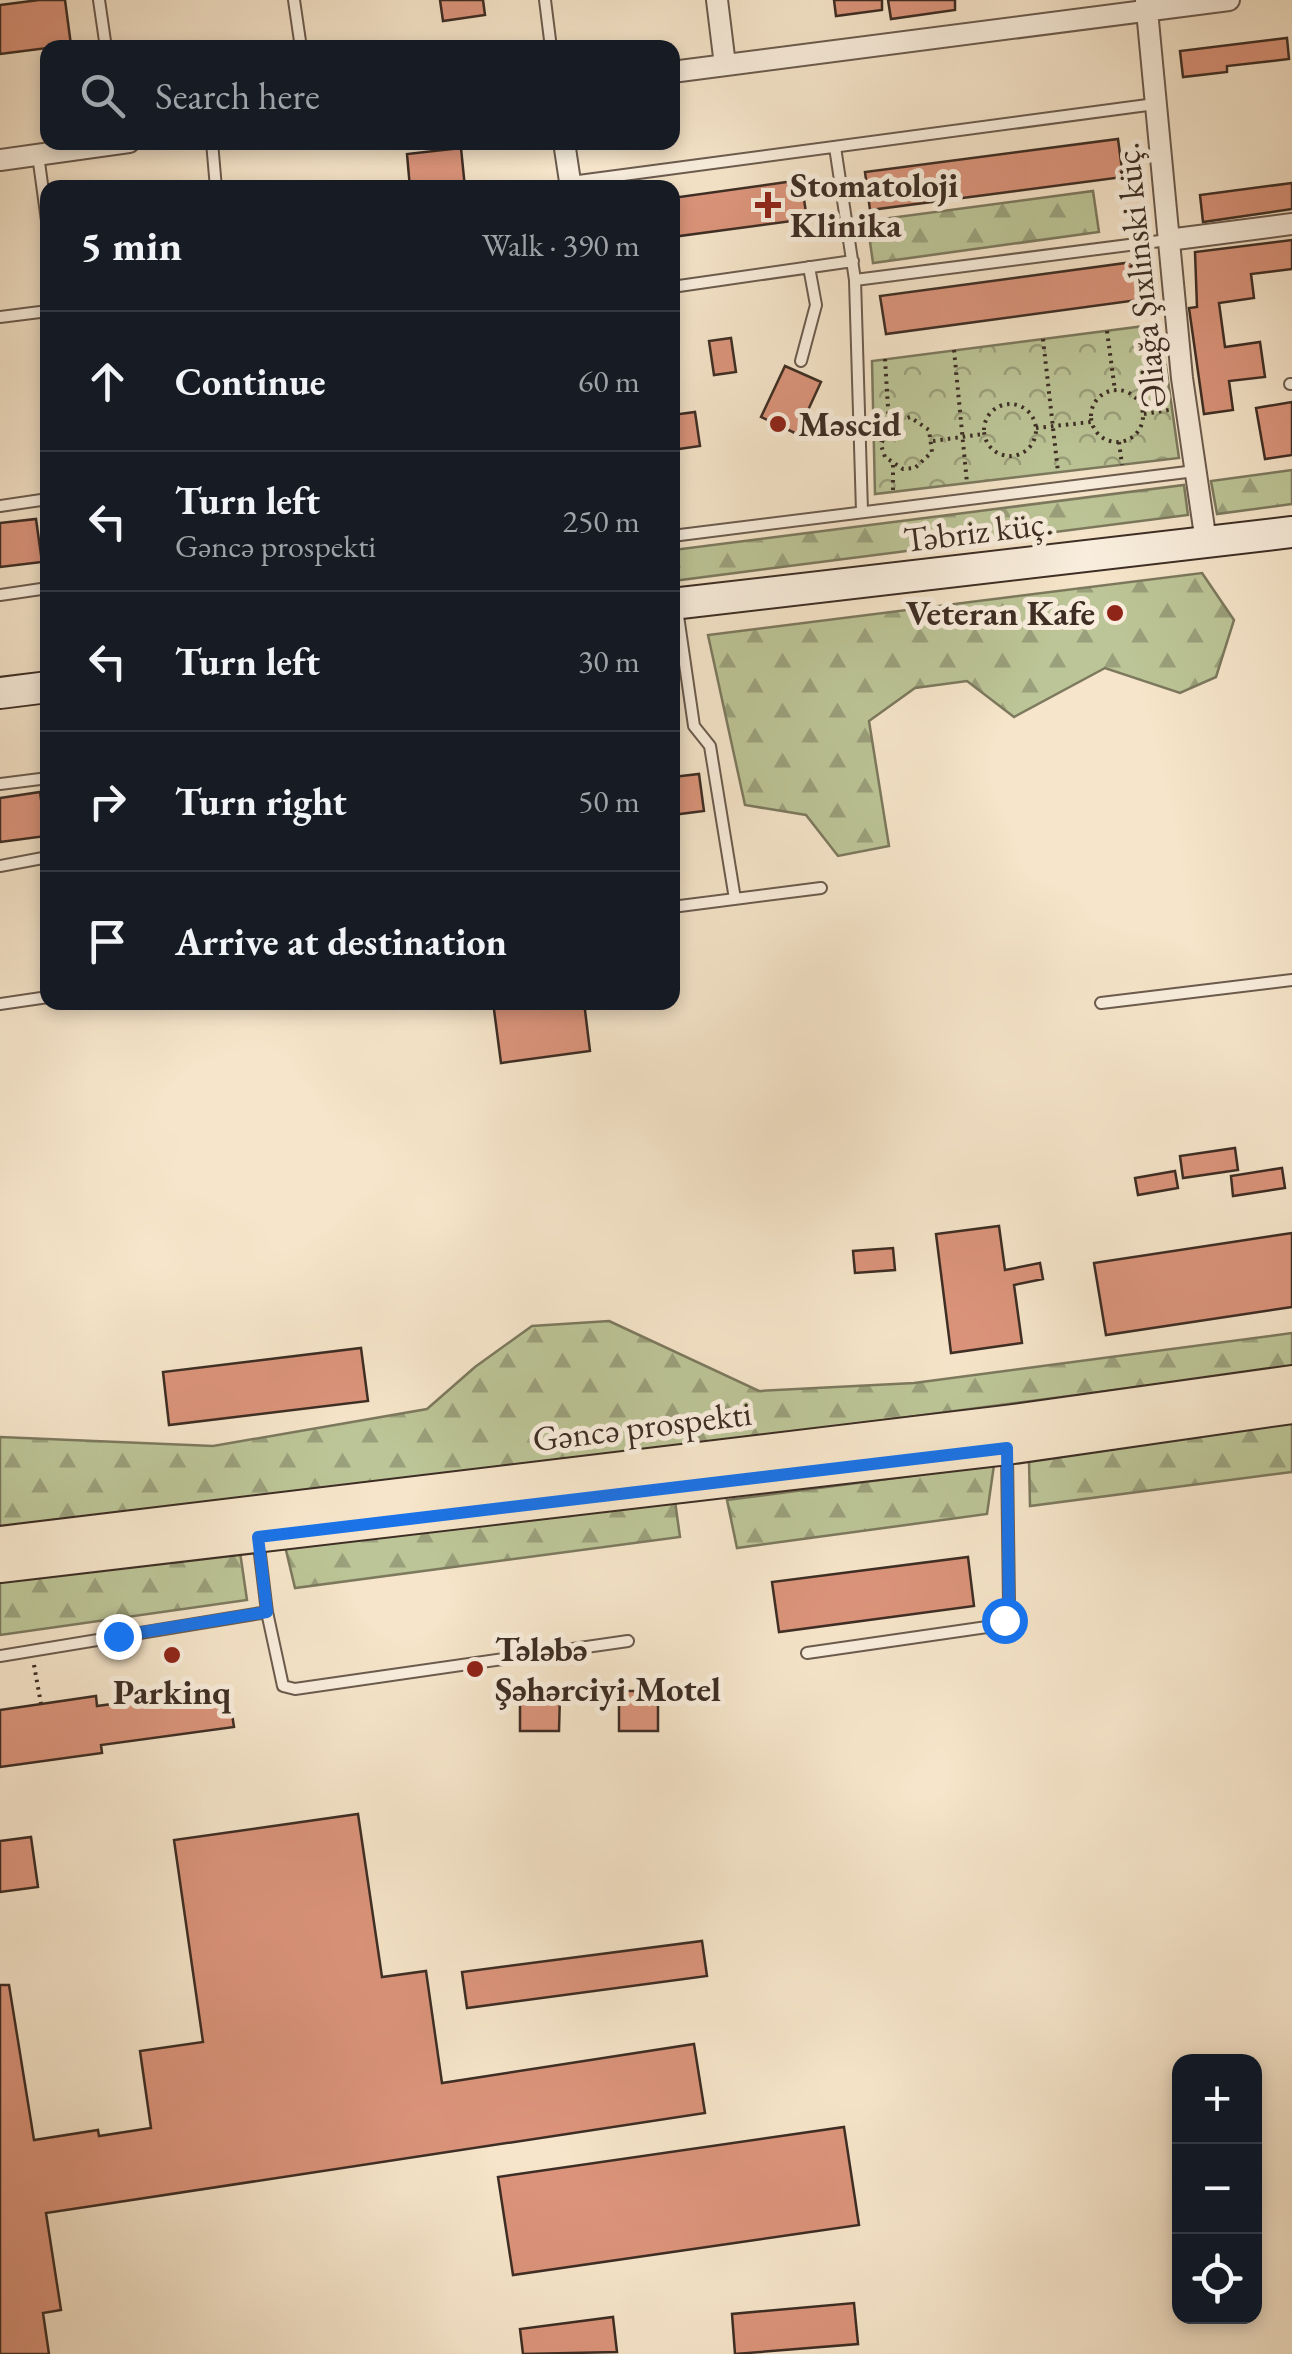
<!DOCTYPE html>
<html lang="en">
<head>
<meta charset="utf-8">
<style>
	body { margin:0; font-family:"EB Garamond",serif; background:#242831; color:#f1f3f6 }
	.controls { position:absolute; right:30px; bottom:30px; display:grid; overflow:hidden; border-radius:20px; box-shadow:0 5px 15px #0003 }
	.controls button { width:90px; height:90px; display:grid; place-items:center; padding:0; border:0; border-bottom:2px solid #363941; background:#171b24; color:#f1f3f6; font:50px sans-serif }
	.stop { position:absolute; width:30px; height:30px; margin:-22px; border:8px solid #1a73e8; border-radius:50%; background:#fff }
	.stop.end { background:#1a73e8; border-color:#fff; box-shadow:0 2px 10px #0008 }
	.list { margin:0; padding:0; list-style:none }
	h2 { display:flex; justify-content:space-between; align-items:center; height:130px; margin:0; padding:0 40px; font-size:42px }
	h2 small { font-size:32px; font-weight:400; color:#9ea1a6 }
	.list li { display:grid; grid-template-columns:65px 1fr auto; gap:30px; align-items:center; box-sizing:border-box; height:140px; padding:0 40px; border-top:2px solid #363941 }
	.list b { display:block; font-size:38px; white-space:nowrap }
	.list p { margin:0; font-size:32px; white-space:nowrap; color:#9ea1a6 }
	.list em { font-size:32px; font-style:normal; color:#9ea1a6 }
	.icon { flex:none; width:55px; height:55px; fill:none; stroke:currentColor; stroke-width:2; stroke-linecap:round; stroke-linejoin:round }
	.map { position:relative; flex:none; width:1292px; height:2354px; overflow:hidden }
	.search { position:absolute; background:#171b24; box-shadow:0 5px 15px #0003; left:40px; top:40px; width:640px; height:110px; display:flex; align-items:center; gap:25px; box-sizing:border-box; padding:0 35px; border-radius:20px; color:#9ea1a6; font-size:38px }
	.panel { position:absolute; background:#171b24; box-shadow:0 5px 15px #0003; left:40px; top:180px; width:640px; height:830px; border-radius:20px }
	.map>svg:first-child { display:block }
	.forest { fill:url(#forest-firs); stroke:#7c795e; stroke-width:2.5 }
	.park { fill:url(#park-crowns); stroke:#7c795e; stroke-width:2.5 }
	.building { fill:#db947b; stroke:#3d2d24; stroke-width:2.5 }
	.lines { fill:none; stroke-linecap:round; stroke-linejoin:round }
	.service-casing { stroke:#6b5b4e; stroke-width:14 }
	.minor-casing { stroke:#6b5b4e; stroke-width:24 }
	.secondary-casing { stroke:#3d2d24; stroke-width:34 }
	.primary-casing { stroke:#3d2d24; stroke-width:36 }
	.path { stroke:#3d2d24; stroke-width:4; stroke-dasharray:2.5 5; stroke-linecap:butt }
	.service { stroke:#f9eedd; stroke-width:10 }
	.minor { stroke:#f9eedd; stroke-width:20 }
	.secondary { stroke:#f9eedd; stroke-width:30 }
	.primary { stroke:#f6e5ca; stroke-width:32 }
	.route { stroke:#1a73e8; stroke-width:12 }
	.poi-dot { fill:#8f2418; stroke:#f9eedd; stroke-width:4 }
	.labels { text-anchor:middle; stroke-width:10; stroke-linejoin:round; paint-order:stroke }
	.poi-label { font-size:35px; font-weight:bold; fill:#3d2d24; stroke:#f9eedd; text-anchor:start }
	.street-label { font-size:35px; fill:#3d2d24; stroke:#f9eedd }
</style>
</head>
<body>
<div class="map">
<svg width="1292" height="2354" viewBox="0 0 1292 2354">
	<defs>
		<pattern id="forest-firs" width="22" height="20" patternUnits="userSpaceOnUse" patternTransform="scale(2.5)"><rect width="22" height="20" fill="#bcc597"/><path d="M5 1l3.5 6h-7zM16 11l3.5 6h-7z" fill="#9aa07b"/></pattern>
		<pattern id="park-crowns" width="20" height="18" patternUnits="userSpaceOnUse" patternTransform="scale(2.5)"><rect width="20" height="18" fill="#bcc597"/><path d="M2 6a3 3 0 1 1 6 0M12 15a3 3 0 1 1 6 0" fill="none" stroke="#9aa07b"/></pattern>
	</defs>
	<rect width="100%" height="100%" fill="#f6e5ca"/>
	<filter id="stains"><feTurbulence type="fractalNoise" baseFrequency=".002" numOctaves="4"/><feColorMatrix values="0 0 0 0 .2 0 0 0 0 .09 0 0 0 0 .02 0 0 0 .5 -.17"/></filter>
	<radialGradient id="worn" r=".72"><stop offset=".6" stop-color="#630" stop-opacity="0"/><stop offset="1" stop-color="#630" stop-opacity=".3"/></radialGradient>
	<path class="forest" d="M1093,191L1099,232L873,263L867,221Z
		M1292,470V504L1217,514L1211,481Z
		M1184,485L1188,515L673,581V550Z
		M1202,573L1234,620L1216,677L1180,693L1105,668L1014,717L967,681L915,688L869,721L889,846L838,856L806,815L745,805L708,635Z
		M609,1321L759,1391L914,1383L1292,1333V1367L471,1474L0,1529V1437L213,1446L427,1409L475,1367L532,1326Z
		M1292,1423V1472L1030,1506L1029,1460Z
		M994,1465L987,1514L737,1548L727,1500Z
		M675,1501L680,1537L295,1588L285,1546Z
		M240,1552L247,1600L0,1635V1579Z"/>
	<path class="park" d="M1160,324L1179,458L875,494L872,361Z"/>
	<path class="building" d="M39,0H65L71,45L0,54V5Z
		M440,0H483L485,15L443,21Z
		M834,0H882V10L836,16Z
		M888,0H955V10L891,19Z
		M1287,38L1289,59L1227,66V72L1183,77L1180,51Z
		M1118,139L1123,177L870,210L865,172Z
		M461,148L465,188H410L407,154Z
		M801,180L807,219L672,237V198Z
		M1292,183V209L1203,222L1200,195Z
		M1292,240V269L1251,274L1254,298L1219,303L1225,347L1260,342L1265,377L1229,381L1233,410L1204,414L1189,308L1197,307L1195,252Z
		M1133,262L1138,300L886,334L880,296Z
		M731,338L736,372L714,375L709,341Z
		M785,366L821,382L797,434L761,417Z
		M1292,402V455L1265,459L1256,408Z
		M695,412L700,446L672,450V415Z
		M36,519L42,562L0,567V523Z
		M699,774L704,811L672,815V777Z
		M40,792L46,836L0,842V798Z
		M493,1002H584L590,1051L501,1063Z
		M1235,1148L1238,1170L1183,1178L1180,1156Z
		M1282,1168L1285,1188L1233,1196L1231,1176Z
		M1175,1171L1178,1188L1138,1195L1135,1178Z
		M999,1226L1005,1270L1040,1263L1043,1279L1014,1285L1022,1343L951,1353L936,1234Z
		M1292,1233V1307L1106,1335L1094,1263Z
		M893,1248L895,1270L855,1273L853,1251Z
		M361,1348L368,1401L169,1425L163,1372Z
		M968,1557L974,1606L779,1632L772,1582Z
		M228,1688L234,1727L101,1745L102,1753L0,1767V1710L96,1696L97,1706Z
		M619,1691H658V1731H619Z
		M520,1694H560L559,1731H520Z
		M358,1814L382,1977L426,1971L442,2083L694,2044L705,2113L46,2213L61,2310L43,2313L49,2354H0V1985H9L34,2140L98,2130L99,2136L151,2128L140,2051L203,2042L174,1840Z
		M31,1837L38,1887L0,1892V1841Z
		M702,1941L707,1976L467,2008L462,1972Z
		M844,2127L859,2225L513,2275L498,2177Z
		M854,2303L858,2344L735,2354L732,2314Z
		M613,2317L617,2352L523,2354L520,2329Z"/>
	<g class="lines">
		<g class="service-casing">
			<path id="service" d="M99,0L106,48
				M294,0L301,48
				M545,0L551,48
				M212,142L216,188
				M835,147L855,280L862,511
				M38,155L48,228
				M571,182L1155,104
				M855,280L1168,240
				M672,287L853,261
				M0,317L48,311
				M801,361L816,305L809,267
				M1290,384H1292
				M0,506L48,499
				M672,536L1195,471
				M0,595L48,588
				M677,609L694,726L710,746L735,899
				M0,784L48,778
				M0,866L48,857
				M672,907L821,888
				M1101,1003L1292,980
				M0,1004L48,997
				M267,1612L283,1686L295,1689L628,1641
				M807,1653L987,1627L1004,1620L1009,1604L1007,1454
				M0,1656L267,1612L258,1538"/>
		</g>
		<g class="minor-casing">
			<path id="minor" d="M717,0L725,65
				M1146,0L1182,378L1206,542
				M672,72L1229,0
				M564,142L571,188
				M0,160L129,142
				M1168,240L1292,224"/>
		</g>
		<g class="secondary-casing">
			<path id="secondary" d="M672,604L1292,532
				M0,693L48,687"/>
		</g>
		<g class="primary-casing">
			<path id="primary" d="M0,1543L1006,1422L1292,1382
				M0,1566L1007,1448L1292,1407"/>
		</g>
		<path class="path" d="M1107,331L1115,391
			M1043,339L1058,472
			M954,350L967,483
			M885,359L889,424L881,445L885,457L903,469L915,468L932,452L929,430L910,417L889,424
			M1091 416a26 26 0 1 1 52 0a26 26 0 1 1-52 0Z
			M984 430a26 26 0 1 1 52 0a26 26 0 1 1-52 0Z
			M1144,414L1169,410
			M1036,428L1091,422
			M933,441L983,434
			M1119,442L1122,465
			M893,465V492
			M34,1665L41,1704"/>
		<use href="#service" class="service"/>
		<use href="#minor" class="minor"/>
		<use href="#secondary" class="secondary"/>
		<use href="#primary" class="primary"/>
	</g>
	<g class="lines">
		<path class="route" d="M118,1636L267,1612L258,1537L1007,1448L1009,1604L1004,1620"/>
	</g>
	<g class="poi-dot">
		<path d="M763 190h10v10h10v10h-10v10h-10v-10h-10v-10h10z"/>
		<circle cx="778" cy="424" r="10"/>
		<circle cx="1115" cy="613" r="10"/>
		<circle cx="172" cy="1655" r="10"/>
		<circle cx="475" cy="1669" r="10"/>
	</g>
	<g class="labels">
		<g class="poi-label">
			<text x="790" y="197">Stomatoloji<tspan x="790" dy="40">Klinika</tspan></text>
			<text x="798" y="436">Məscid</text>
			<text x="1095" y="625" text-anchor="end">Veteran Kafe</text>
			<text x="495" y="1661">Tələbə<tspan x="495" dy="40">Şəhərciyi Motel</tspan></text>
			<text x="172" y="1704" text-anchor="middle">Parkinq</text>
		</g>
		<g class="street-label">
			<text transform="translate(1140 275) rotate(-96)" y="12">Əliağa Şıxlinski küç.</text>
			<text transform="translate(978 531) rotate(-7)" y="12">Təbriz küç.</text>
			<text transform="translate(642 1426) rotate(-7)" y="12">Gəncə prospekti</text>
		</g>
	</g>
	<rect width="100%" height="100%" filter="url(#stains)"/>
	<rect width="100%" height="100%" fill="url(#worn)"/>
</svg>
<div class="controls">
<button>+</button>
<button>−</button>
<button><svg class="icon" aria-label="locate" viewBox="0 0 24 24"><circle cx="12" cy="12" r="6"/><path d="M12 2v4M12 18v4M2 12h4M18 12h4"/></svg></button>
</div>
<div class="stop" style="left:1004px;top:1620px"></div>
<div class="stop end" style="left:118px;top:1636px"></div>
<div class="search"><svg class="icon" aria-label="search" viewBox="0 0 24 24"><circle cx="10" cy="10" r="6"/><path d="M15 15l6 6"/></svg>Search here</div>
<section class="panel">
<h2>5 min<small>Walk · 390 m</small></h2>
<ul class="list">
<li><svg class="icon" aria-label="ahead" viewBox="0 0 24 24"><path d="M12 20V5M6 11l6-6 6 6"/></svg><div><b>Continue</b></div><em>60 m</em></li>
<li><svg class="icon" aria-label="left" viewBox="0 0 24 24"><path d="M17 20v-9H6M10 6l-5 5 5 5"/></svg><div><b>Turn left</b><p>Gəncə prospekti</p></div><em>250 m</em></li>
<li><svg class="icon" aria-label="left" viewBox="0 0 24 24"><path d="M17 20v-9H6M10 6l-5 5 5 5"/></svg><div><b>Turn left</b></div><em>30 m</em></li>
<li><svg class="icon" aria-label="right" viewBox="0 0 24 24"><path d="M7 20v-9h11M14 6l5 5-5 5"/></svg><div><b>Turn right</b></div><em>50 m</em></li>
<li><svg class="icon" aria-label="arrive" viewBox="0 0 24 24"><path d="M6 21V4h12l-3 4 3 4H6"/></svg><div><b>Arrive at destination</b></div></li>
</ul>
</section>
</div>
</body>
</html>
